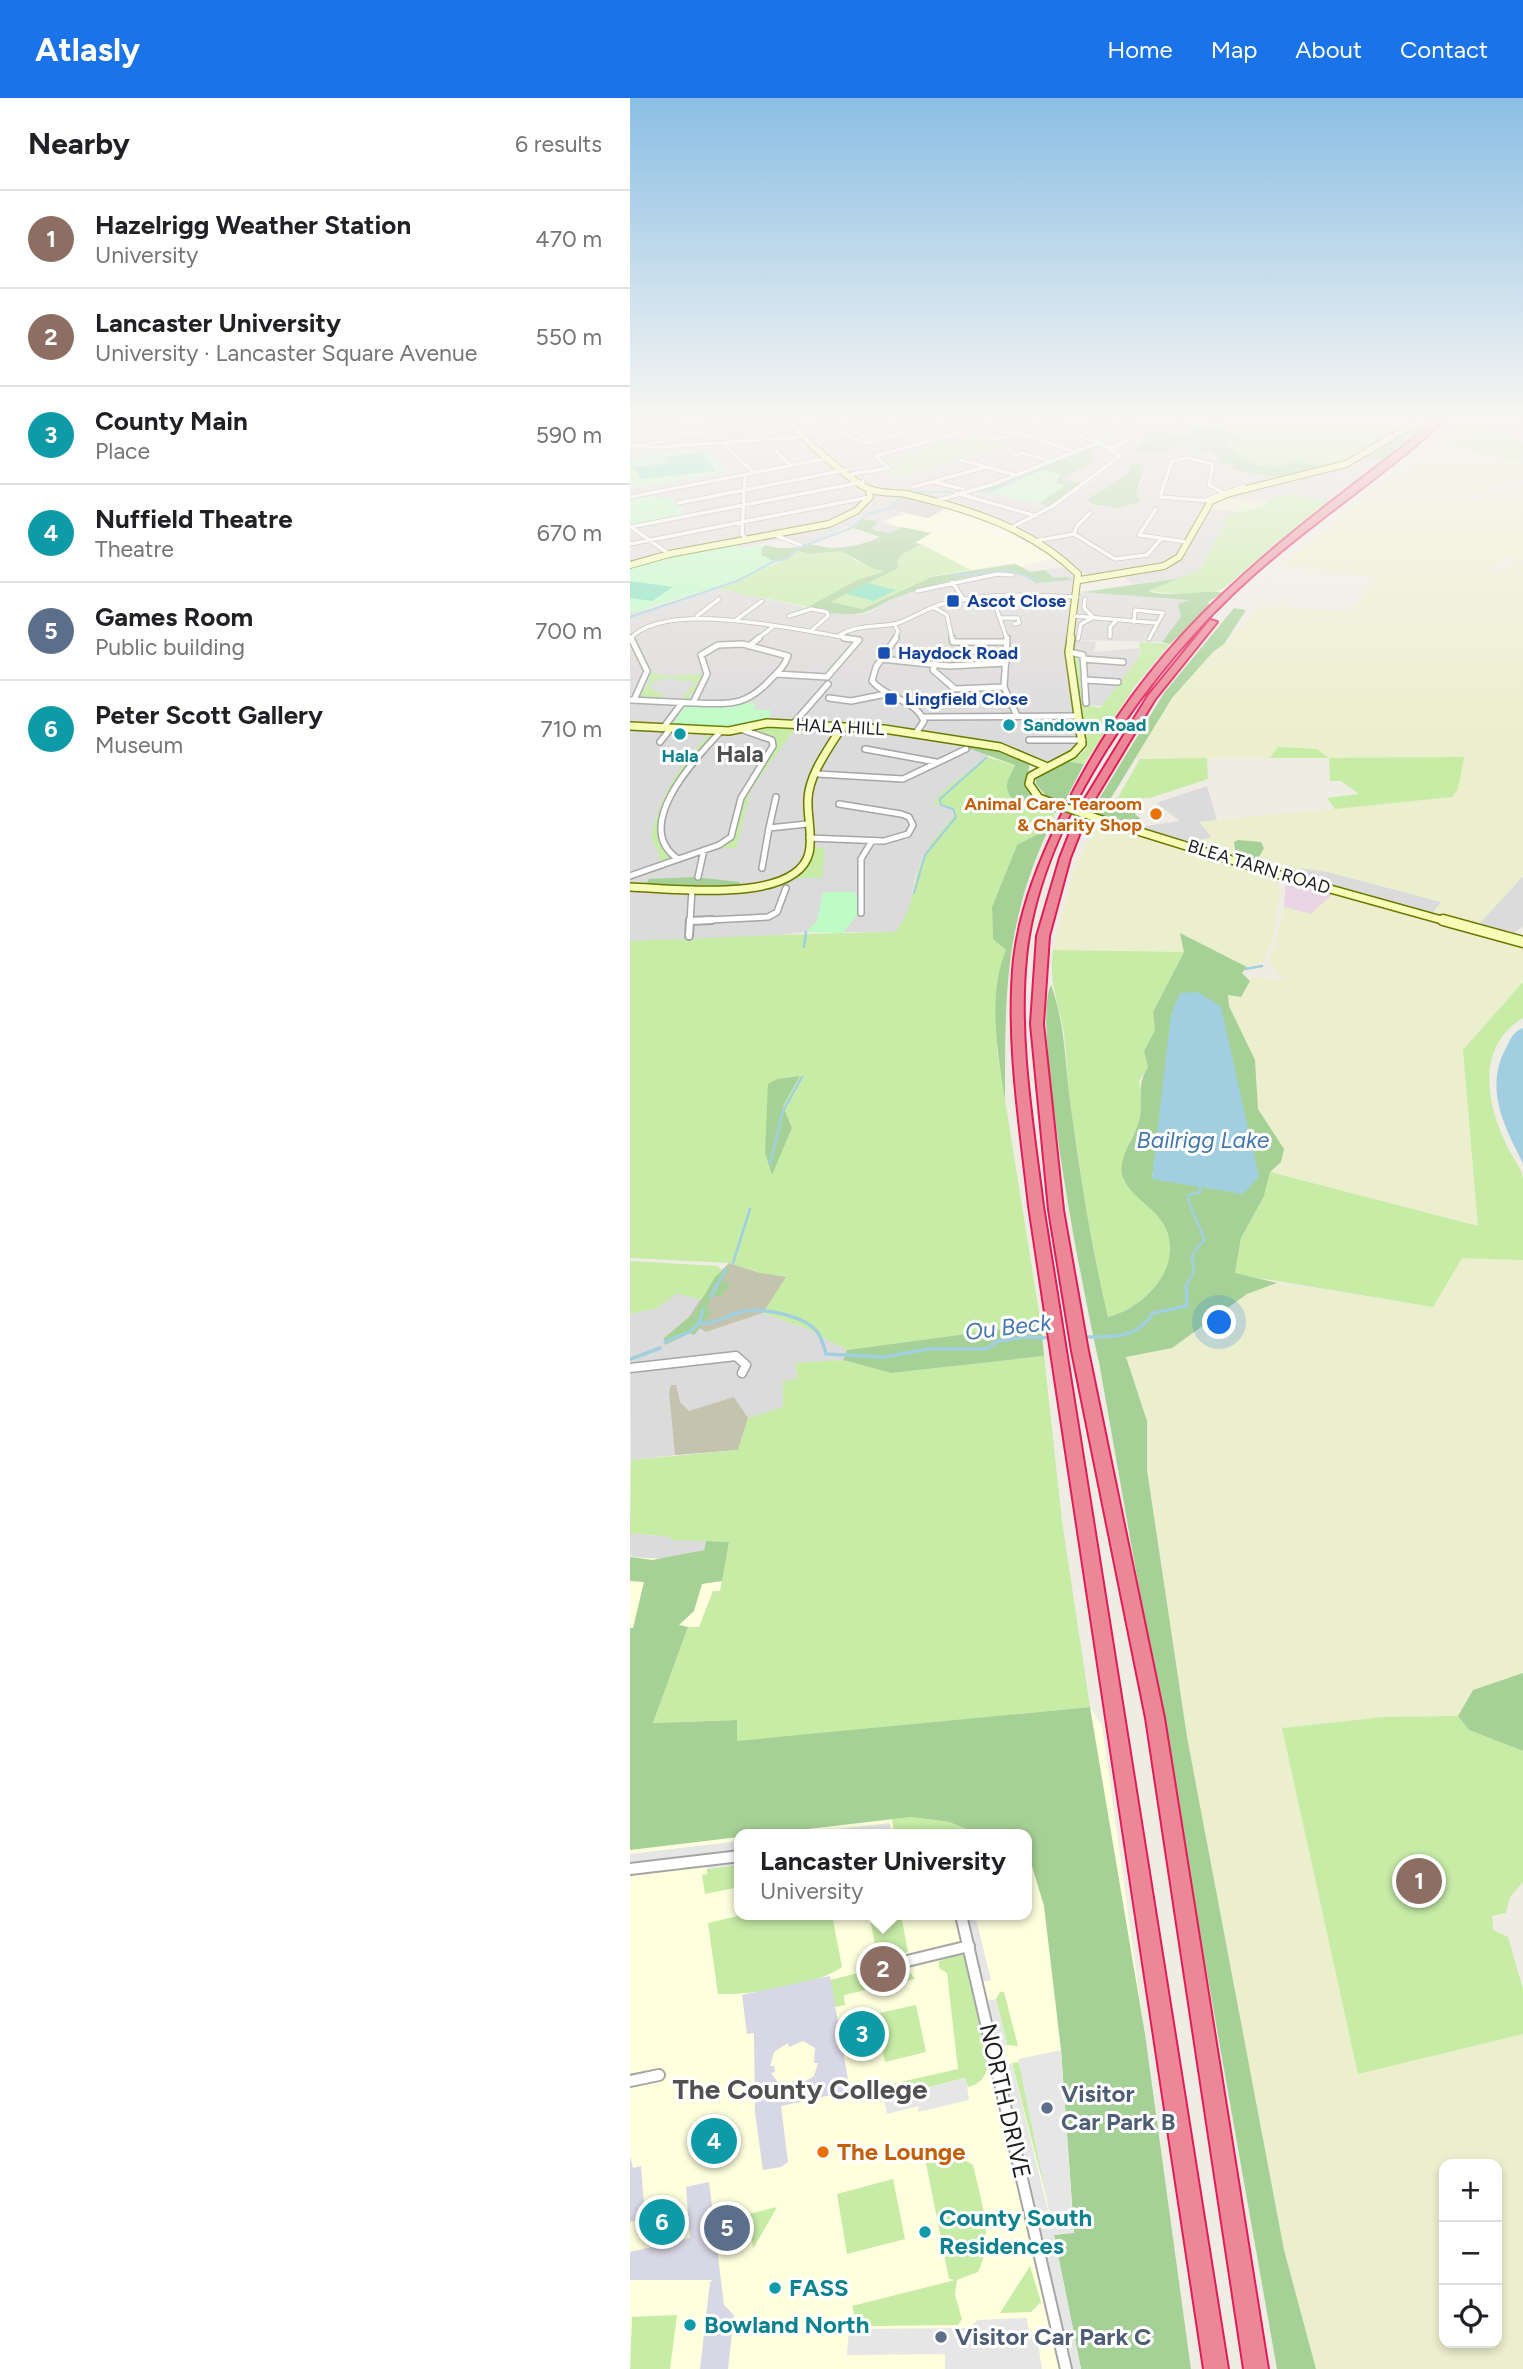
<!DOCTYPE html>
<html lang="en">
<head>
<meta charset="utf-8">
<style>
	body { margin:0; font-family:Figtree,sans-serif; background:#f6f6f6; color:#202124 }
	.controls { position:absolute; right:21px; bottom:21px; display:grid; overflow:hidden; border-radius:14px; box-shadow:0 4px 10px #0003 }
	.controls button { width:63px; height:63px; display:grid; place-items:center; padding:0; border:0; border-bottom:2px solid #e0e0e0; background:#fff; color:#202124; font:35px sans-serif }
	.you { position:absolute; left:590px; top:1225px; width:24px; height:24px; margin:-18px; border:5px solid #fff; border-radius:50%; background:#1a73e8; box-shadow:0 0 0 10px #1a73e833 }
	.badge { display:grid; place-items:center; width:46px; height:46px; border-radius:50%; background:#1a73e8; color:#fff; font-size:23px; font-weight:700 }
	.pin { position:absolute; translate:-50% -50%; border:4px solid #fff; box-shadow:0 2px 7px #0006 }
	.popup { position:absolute; left:104px; top:1731px; width:298px; height:91px; box-sizing:border-box; display:grid; place-content:center; border-radius:14px; background:#fff; filter:drop-shadow(0 2px 5px #0005); font-size:23px; white-space:nowrap; color:#757577 }
	.popup b { font-size:26px; color:#202124 }
	.popup::after { content:''; position:absolute; left:50%; top:100%; margin-left:-14px; border:14px solid transparent; border-top-color:#fff }
	.list { margin:0; padding:0; list-style:none }
	h2 { display:flex; justify-content:space-between; align-items:center; height:91px; margin:0; padding:0 28px; font-size:30px }
	h2 small { font-size:23px; font-weight:400; color:#757577 }
	.list li { display:grid; grid-template-columns:46px 1fr auto; gap:21px; align-items:center; box-sizing:border-box; height:98px; padding:0 28px; border-top:2px solid #e0e0e0 }
	.list b { display:block; font-size:26px; white-space:nowrap }
	.list p { margin:0; font-size:23px; white-space:nowrap; color:#757577 }
	.list em { font-size:23px; font-style:normal; color:#757577 }
	.icon { flex:none; width:38px; height:38px; fill:none; stroke:currentColor; stroke-width:2; stroke-linecap:round; stroke-linejoin:round }
	.map { position:relative; flex:none; width:893px; height:2271px; overflow:hidden }
	header { display:flex; align-items:center; gap:42px; box-sizing:border-box; height:98px; padding:0 35px; background:#1a73e8; color:#fff }
	header strong { font-size:33px }
	nav { display:flex; gap:38px; margin-inline-start:auto; font-size:24px }
	main { display:flex }
	aside { flex:1; background:#fff }
	.map>svg:first-child { display:block }
	.residential { fill:#dcdbdb; fill-rule:evenodd }
	.industrial { fill:#e9d5e4 }
	.education { fill:#feffdd; fill-rule:evenodd }
	.religious { fill:#ccc }
	.construction { fill:#c4c4ae }
	.farmland { fill:#ecefcd; fill-rule:evenodd }
	.grass { fill:#c6eca6; fill-rule:evenodd }
	.forest { fill:#a5d196; fill-rule:evenodd }
	.park { fill:#befcc5 }
	.pitch { fill:#7de3bf }
	.parking { fill:#e6e6e6 }
	.plaza { fill:#d8d7e5; fill-rule:evenodd }
	.water { fill:#a1cfe0 }
	.lines { fill:none; stroke-linecap:round; stroke-linejoin:round }
	.stream-far2 { stroke:#a1cfe0; stroke-width:2 }
	.stream-far1 { stroke:#a1cfe0; stroke-width:2.5 }
	.stream { stroke:#a1cfe0; stroke-width:3.5 }
	.street-far4-casing { stroke:#a5a5a5; stroke-width:5 }
	.street-far3-casing { stroke:#a5a5a5; stroke-width:8 }
	.street-far2-casing { stroke:#a5a5a5; stroke-width:10 }
	.street-far1-casing { stroke:#a5a5a5; stroke-width:11 }
	.street-casing { stroke:#a5a5a5; stroke-width:14 }
	.secondary-far2-casing { stroke:#687a00; stroke-width:8 }
	.secondary-far1-casing { stroke:#687a00; stroke-width:10 }
	.secondary-casing { stroke:#687a00; stroke-width:13 }
	.highway-casing { stroke:#e31b59; stroke-width:4 }
	.street-far4 { stroke:#fff; stroke-width:3.5 }
	.street-far3 { stroke:#fff; stroke-width:5 }
	.street-far2 { stroke:#fff; stroke-width:6 }
	.street-far1 { stroke:#fff; stroke-width:8 }
	.street { stroke:#fff; stroke-width:10 }
	.secondary-far2 { stroke:#f6fdb4; stroke-width:6 }
	.secondary-far1 { stroke:#f6fdb4; stroke-width:7 }
	.secondary { stroke:#f6fdb4; stroke-width:10 }
	.highway { fill:#eb8796; fill-rule:evenodd }
	.secondary-bridge-casing { stroke:#687a00; stroke-width:10; stroke-linecap:butt }
	.secondary-bridge { stroke:#f6fdb4; stroke-width:7 }
	.transit-dot { fill:#1a4fb4; stroke:#fff; stroke-width:2.5 }
	.culture-dot { fill:#0f9aa8; stroke:#fff; stroke-width:2.5 }
	.food-dot { fill:#e8710a; stroke:#fff; stroke-width:2.5 }
	.service-dot { fill:#5c6f8a; stroke:#fff; stroke-width:2.5 }
	.labels { text-anchor:middle; stroke-width:6; stroke-linejoin:round; paint-order:stroke }
	.far-transit-label { font-size:18px; font-weight:bold; fill:#164399; stroke:#fff; text-anchor:start }
	.far-culture-label { font-size:18px; font-weight:bold; fill:#0d838f; stroke:#fff; text-anchor:start }
	.far-street-label { font-size:18px; fill:#1e1e1e; stroke:#fff }
	.far-food-label { font-size:18px; font-weight:bold; fill:#c56008; stroke:#fff; text-anchor:end }
	.far-district-label { font-size:23px; font-weight:bold; fill:#515151; stroke:#fff }
	.water-label { font-size:23px; font-style:italic; fill:#4578b2; stroke:#fff }
	.near-service-label { font-size:24px; font-weight:bold; fill:#4e5e75; stroke:#fff; text-anchor:start }
	.near-street-label { font-size:24px; fill:#1e1e1e; stroke:#fff }
	.near-food-label { font-size:24px; font-weight:bold; fill:#c56008; stroke:#fff; text-anchor:start }
	.near-culture-label { font-size:24px; font-weight:bold; fill:#0d838f; stroke:#fff; text-anchor:start }
	.near-neighbourhood-label { font-size:28px; font-weight:bold; fill:#515151; stroke:#fff }
</style>
</head>
<body>
<header>
<strong>Atlasly</strong>
<nav><a>Home</a><a>Map</a><a>About</a><a>Contact</a></nav>
</header>
<main>
<aside>
<h2>Nearby<small>6 results</small></h2>
<ul class="list">
<li><span class="badge" style="background:#8d6e63">1</span><div><b>Hazelrigg Weather Station</b><p>University</p></div><em>470 m</em></li>
<li><span class="badge" style="background:#8d6e63">2</span><div><b>Lancaster University</b><p>University · Lancaster Square Avenue</p></div><em>550 m</em></li>
<li><span class="badge" style="background:#0f9aa8">3</span><div><b>County Main</b><p>Place</p></div><em>590 m</em></li>
<li><span class="badge" style="background:#0f9aa8">4</span><div><b>Nuffield Theatre</b><p>Theatre</p></div><em>670 m</em></li>
<li><span class="badge" style="background:#5c6f8a">5</span><div><b>Games Room</b><p>Public building</p></div><em>700 m</em></li>
<li><span class="badge" style="background:#0f9aa8">6</span><div><b>Peter Scott Gallery</b><p>Museum</p></div><em>710 m</em></li>
</ul>
</aside>
<div class="map">
<svg width="893" height="2271" viewBox="0 0 893 2271">
	<rect width="100%" height="100%" fill="#efece3"/>
	<path class="residential" d="M0,322H152L194,360L109,379L205,361L170,333L187,329L183,326L189,324L186,322H427L444,328L461,322H482L472,341L363,385L330,392L376,396L419,408L386,427H378L349,414L272,398L260,411L274,416L249,424L270,429L258,437L206,426L215,430L174,447L150,442L109,450L103,445L0,465V391L98,373L75,351L12,356L0,366Z
		M488,322L573,324L553,339L527,333L504,352L529,355L553,343H563L570,347L566,351L579,353L603,366V372L656,381L592,397L575,406L545,458L537,464L465,479L453,475L411,443L388,430L456,389L493,360L492,352L473,345ZM500,371L514,378L506,398L509,404L488,410L461,407L459,401L498,376Z
		M473,349L484,355L486,360L452,386L431,382L434,377L465,363L458,352Z
		M736,359L753,361L699,404L660,396L634,402L594,400L722,366Z
		M579,411L614,414L598,419L570,471L550,480L502,486L493,478L531,472L554,460Z
		M382,466L400,474L435,469L445,478L444,493L559,501L549,507L551,519L532,544L445,542L466,544L464,554L509,550L511,557L473,608L456,607L457,642L448,644L442,652L417,664L372,647L323,685L321,710L324,717L293,758L284,784L282,809L265,834H176L120,840L0,843V510L15,512L85,490L196,514L228,517L243,513L254,502L301,479Z
		M577,688L587,722L570,724L582,739L561,745L513,732L516,728L550,723L526,705Z
		M671,770L698,774L812,804L802,816L662,777Z
		M893,778V828L881,838L847,828Z
		M47,1194L71,1202L65,1214L76,1234L133,1215L178,1231L217,1252L213,1262L165,1265L168,1280L153,1309L90,1352L1,1362L0,1216L27,1210Z
		M0,1435L76,1443L74,1452L33,1461H8L0,1457Z"/>
	<path class="industrial" d="M656,782L673,786L704,795L681,816L654,809Z"/>
	<path class="education" d="M316,410L369,429L424,460L389,469L384,465L302,478L198,504L299,436L263,427L254,422L274,416L298,420Z
		M76,1443L99,1444L90,1493H83L69,1529L107,1643L460,1609L472,1628L561,2271H0V1459L33,1461L74,1452ZM110,1736H396V1817H110Z"/>
	<path class="religious" d="M272,398L316,410L298,420L259,411Z"/>
	<path class="construction" d="M99,1165L127,1174L157,1179L133,1215L76,1234L57,1222L85,1179Z
		M41,1287H46L50,1304L59,1313L104,1299L118,1320L108,1352L45,1357L39,1294Z"/>
	<path class="farmland" d="M831,322H893V324L805,345Z
		M812,346L893,365V380L836,401L847,404L893,386V462L878,460L857,471L866,477L884,463L893,465V778L847,828L802,816L811,804L698,774L671,770L662,777L561,745L582,739L569,724L822,699L834,659L699,660L687,651L649,649L640,660H504L542,600L583,554L597,552L586,550L591,546H599L605,534L632,508L719,514L747,479L654,468L676,446L755,382Z
		M594,400L634,402L639,401L633,409L614,414L579,411Z
		M467,726L647,779L650,794L643,839L633,864L617,869L551,836L554,854L423,852L443,775Z
		M704,795L893,848V884L833,952L849,1128L640,1074L651,1064L628,1011L625,962L599,908L598,896L611,899L622,879L655,883L639,864L646,845L654,809L681,816Z
		M832,1160L893,1162V1575L843,1592L828,1618L755,1619L653,1630L858,1944L893,1936V2271H686L654,2152L557,1639L517,1372V1323L496,1259L542,1250L617,1196L647,1185L803,1209ZM814,2066H867V2245H814Z"/>
	<path class="grass" d="M598,322H784L718,362L695,371L666,362L647,370L628,367L612,362L592,345L610,342L592,330Z
		M868,333L893,345V359L886,363L812,346Z
		M341,339L376,348L270,378L250,373H270L253,362Z
		M660,396L699,404L591,492L559,497L518,493L571,470L599,417L633,409L639,401Z
		M291,446L341,472L302,478L233,511L198,504L269,470L267,465L270,458Z
		M166,453L182,456L211,453L226,463L258,473L227,482L178,509L85,490L158,461Z
		M509,544L540,546L505,588L454,666L434,663L450,657L457,650L444,556L449,557L456,607L470,610L511,557Z
		M70,561L77,570L73,586L67,595L56,596L61,598L55,604L7,601L19,584L20,574L35,578L75,576ZM38,580L66,584L51,601L32,600L34,597L19,590L24,583Z
		M133,627L166,629L121,692L106,750H89V747L101,739L111,700L143,648L142,642L119,633Z
		M82,634L85,637C59,665 4,722 40,759L30,764L29,755L21,740C29,698 51,664 82,634Z
		M648,649L687,651L699,660L834,659L828,691L822,699L705,711L697,700L729,696L711,683H700L699,660H640Z
		M356,659L385,667L379,680L407,714L425,715L419,730L387,747L362,809L363,841L376,852L368,883L367,952L411,1226L217,1252L178,1231L133,1215L156,1179L127,1174L99,1165L0,1160V843C89,840 176,835 265,834C286,808 280,791 292,762C297,747 314,731 324,717L321,710L303,706L312,694ZM170,978L153,1008L162,1030L142,1076L135,1055L147,981Z
		M577,660L578,681L520,700L487,701L510,661Z
		M195,749L192,780H164L180,766L185,750Z
		M423,852L554,854L523,914L525,932L514,953L518,969L509,983L512,1008L508,1028L500,1042L493,1082C507,1098 528,1111 536,1131C554,1170 513,1210 478,1219C461,1149 451,1076 440,1004C437,981 437,958 434,935C429,906 418,882 423,852Z
		M893,884V920C846,948 856,1004 876,1046C880,1057 891,1068 893,1080C893,1105 893,1136 893,1162L832,1160L803,1209L605,1176L611,1140L634,1098L640,1074L848,1128L833,952Z
		M0,1163L87,1168L92,1172L71,1202L47,1195L27,1210L0,1216Z
		M414,1258L432,1423L460,1609L107,1644V1622L23,1625L58,1529H69L83,1493H90L99,1444L41,1442V1439L0,1435L1,1362L108,1352L118,1320L153,1309V1284L168,1280L165,1265L213,1262L261,1275Z
		M828,1618L839,1632L893,1653V1784L880,1799L876,1815L862,1818L863,1832L878,1839L893,1891V1936L728,1976L652,1630L755,1619Z
		M281,1719L319,1724L349,1736L264,1735L262,1721Z
		M109,1767V1789L75,1796L72,1777L77,1776V1771Z
		M112,1817H202L212,1869C185,1888 121,1897 88,1896L78,1825Z
		M239,1817H252L253,1820L271,1817L278,1854L248,1860Z
		M330,1856L335,1858L358,1968C354,1981 351,1985 338,1989L335,1980L254,2000L231,1993L328,1971L317,1875L309,1870V1863Z
		M273,1864L285,1881L214,1897L215,1907L205,1909L200,1882Z
		M370,1894H374L388,1948L377,1947L366,1901Z
		M286,1907L296,1954L255,1964L245,1916Z
		M389,1964L421,2117L382,1965Z
		M317,2052L343,2067C351,2104 365,2138 348,2174L327,2182L325,2197L332,2221L328,2227L242,2228L226,2222L222,2208L325,2182L319,2181L296,2065L301,2056Z
		M263,2081L275,2141L217,2156L207,2096Z
		M147,2109L123,2151L119,2116Z
		M400,2168L411,2204L401,2214L370,2215Z
		M47,2217L40,2271H0L2,2219Z"/>
	<path class="forest" d="M598,322L592,330L611,342L593,345L612,362L628,367L647,370L666,362L695,371L656,381L603,372V366L589,365L590,361L579,353L565,352L570,347C552,335 543,353 527,355C519,356 511,353 503,353L527,333L553,339L569,327Z
		M796,322H803L753,361L736,359Z
		M464,348L473,349L459,351L465,363L431,381L452,386L419,408L409,405L434,388L425,385L431,377L412,372L360,395L338,393L368,387Z
		M500,366L514,367L506,398L510,404L488,410L461,406L458,401L498,376Z
		M231,421L246,423L248,426L242,429L244,432L259,435L272,429L301,435L285,445L291,446L270,458L267,465L269,470L200,504L233,511L301,479L386,466L400,474L415,472L424,480L436,479L443,482L405,485C385,459 287,491 260,502C249,507 239,515 226,516C213,517 190,515 178,509L227,482L256,473L244,471L211,453L182,456L166,453L158,461L145,464L131,457L130,452L135,447C152,452 163,450 179,447C187,446 194,450 202,450C218,450 234,446 250,439L224,430Z
		M550,480L518,493C538,501 583,490 593,495L578,504L580,508L540,546L532,544L551,519L548,506L559,502L453,494Z
		M604,510L616,512L594,546L583,554L542,600L481,700L482,703L510,705L505,716L511,721L500,728L461,714L534,595Z
		M313,641L362,649L400,665L395,689L401,698L429,711L425,715C410,714 379,710 377,689C377,681 382,674 385,667Z
		M434,663L454,666L434,705L416,698L406,686V678Z
		M419,730C374,827 375,899 375,1003C368,956 357,897 376,852L363,841L362,809L387,747Z
		M608,742L631,744L634,750L628,761L620,765L600,758L605,752L604,744Z
		M64,779L110,784L109,788L16,786L19,781Z
		M550,835L617,869L612,875L620,883L611,899L598,897L599,908L625,962L628,1011L654,1051L651,1064L640,1074L634,1098L611,1140L605,1175L647,1185L617,1196L542,1250L496,1259L517,1323V1372L557,1639L654,2152L686,2271H647L469,1264C456,1209 400,925 421,887C435,925 435,964 440,1003C450,1075 461,1148 478,1219C514,1210 553,1170 536,1131C528,1111 503,1101 494,1082C485,1065 503,1042 508,1026C516,1003 504,991 518,969L514,953L525,932L523,914L554,854ZM550,895L591,909L522,1080Z
		M170,978L153,1008L162,1030L142,1077L135,1055L138,986L147,981Z
		M96,1169L100,1171L92,1182L100,1186L92,1198H83L77,1208L81,1216L64,1237L60,1235L35,1247L34,1240L65,1214L85,1179Z
		M411,1226L414,1258L261,1275L213,1262L217,1252Z
		M76,1443L99,1444L92,1483L72,1486L64,1513L49,1527L58,1529L23,1625L107,1622V1643L460,1609L515,1936L561,2271H451L424,2137L444,2134L431,1952L414,1808L402,1768L397,1765L396,1736H349L319,1724L281,1719L134,1736H110L109,1739L0,1752V1530H3L14,1484L0,1483V1459L23,1462L74,1452Z
		M893,1575V1653L839,1632L828,1618L843,1592Z"/>
	<path class="park" d="M75,351L99,373L0,391V366L12,356Z
		M412,372L431,377L426,385L435,388L409,405L360,395Z
		M21,396L29,401L40,399L55,412L50,413L55,417L3,427L0,425V400Z
		M104,445L109,450L132,448L131,457L145,464L108,483L0,515V469Z
		M126,605L123,611L142,613L136,623L121,624L107,631L42,628L54,608L60,606Z
		M193,794H224L230,803L228,816L213,835L176,834L187,823Z"/>
	<path class="pitch" d="M71,354L86,373L12,381L3,369L39,365L35,359Z
		M0,483L43,489L22,503L0,500Z
		M238,485L266,492L244,503L216,496Z"/>
	<path class="parking" d="M260,1725L262,1736H167Z
		M109,1743V1767L77,1771L79,1756L0,1765V1756Z
		M336,1817H345L361,1882L351,1884Z
		M366,1901L377,1947L368,1950L357,1903Z
		M431,1952L444,2135L424,2137L451,2271H440L411,2131L422,2128L388,1961Z
		M382,1965L419,2116L408,2118L374,1968Z
		M336,1980L339,2002L288,2014L289,2008L257,2016L254,2000Z
		M397,2220L398,2230L408,2246L412,2271H315V2256L217,2257L219,2231L340,2230L347,2222Z"/>
	<path class="plaza" d="M200,1878L220,1993L151,2008L158,2064L151,2069L133,2072L125,2015L124,1935L117,1936L112,1897ZM173,1943L185,1950L184,1965H188L184,1978L171,1986L170,1983L163,1984V1988L149,1986L141,1975L145,1974L144,1968H140L144,1954L158,1945L159,1949Z
		M0,2058L3,2070L11,2068L15,2121L0,2124Z
		M79,2084L94,2207L104,2217L98,2271H70L80,2184L83,2182H0V2154L60,2140L56,2089Z"/>
	<path class="water" d="M568,894L591,909L629,1079L613,1096L522,1081L541,916L550,895Z
		M893,930V1065C874,1028 854,990 876,950C881,940 883,934 893,930Z"/>
	<g class="lines">
		<path class="stream-far2" d="M472,344L482,322
			M458,350L468,347
			M279,394H321
			M341,394L366,391L448,354
			M323,478L378,472L412,483
			M0,519L107,483L145,463L157,461L171,449L221,430L238,416L260,410L271,398
			M284,795L295,757L326,719L323,711L311,707L310,701L356,660"/>
		<path class="stream-far1" d="M174,849L176,834
			M616,871L632,868
			M140,1066L153,1013L172,979
			M103,1165L120,1111
			M86,1189L96,1171
			M555,1189L564,1173L562,1157L574,1142C571,1125 559,1115 558,1097L571,1094L569,1089"/>
		<path class="stream" d="M81,1198L87,1187
			M69,1225L73,1212
			M454,1239C481,1239 508,1241 523,1215L557,1208L556,1187
			M35,1244L59,1234L69,1225C87,1227 95,1217 111,1214C132,1209 175,1217 188,1235C192,1241 194,1249 196,1256L254,1259L298,1251H356L368,1243L392,1239L422,1240
			M1,1261L30,1250"/>
		<g class="street-far4-casing">
			<path id="street-far4" d="M351,322L442,353
				M511,323L545,326L546,331
				M0,329L93,322
				M200,329L235,345L323,322
				M168,334L224,322
				M51,336L161,329
				M220,336L274,322
				M361,342L387,336
				M93,345L124,375
				M0,349L36,343L69,325
				M13,350L173,339
				M480,350L494,345L511,322
				M146,353L161,368
				M245,358L362,326
				M382,358L393,355L420,363
				M331,362L386,377
				M222,376L259,370L245,358
				M115,377L112,436L116,441
				M304,384L333,391
				M283,389L356,369
				M326,395L406,418
				M0,399L199,360
				M573,403L614,388
				M581,403L530,399L542,363L557,360L583,366L579,387L592,394
				M302,404L364,386L467,345
				M48,405L216,372
				M526,411L509,437L557,444
				M460,415L447,428L444,436L485,461L517,457L531,441
				M0,429L233,384
				M1,429L39,456
				M380,430L423,408L490,358L468,344L400,322
				M142,436L171,447
				M405,443L444,436
				M0,446L240,399
				M322,484L334,502
				M287,493L367,476L382,477
				M367,498V512L377,541
				M455,501L454,510L462,518
				M303,509L317,517L322,541
				M67,518L89,501
				M159,518L181,511L197,514L198,518L181,533
				M444,518L527,525
				M371,520H388L389,525L384,526
				M106,522L132,503
				M504,524L505,512L533,515L519,541
				M264,526L268,533L265,541
				M210,537C228,526 248,530 268,525C283,520 297,510 312,506C356,494 403,497 447,499
				M480,539V529L485,524
				M0,541C36,499 174,534 225,541
				M127,541L144,528
				M448,541L451,526L462,520"/>
		</g>
		<g class="street-far3-casing">
			<path id="street-far3" d="M1,540L17,573L4,602
				M266,540L246,569L242,583C257,601 285,601 294,623L286,635
				M322,540L323,544H377
				M377,540L374,589L387,618
				M113,546L158,558C155,567 149,573 142,580C116,609 100,606 63,605L77,576L71,557L88,547Z
				M119,548L129,540
				M439,554L453,557L456,605
				M251,561L319,568L376,565
				M453,561L493,564
				M305,566L303,572L325,591L374,589
				M146,576L197,579L229,542L214,540
				M455,582L488,584
				M199,600L221,603L256,596
				M1,602L63,605
				M293,619L447,618
				M163,626L198,586
				M34,629L52,605
				M399,642H453
				M30,644L41,630
				M235,651L306,664
				M188,676L273,681L336,651
				M146,699L139,730L177,726
				M179,740L254,743L278,736L283,727L279,719L271,716L209,706
				M48,761C0,728 66,660 92,632
				M132,770L139,730
				M0,778L89,747L101,739L111,700L143,648L142,642L110,631
				M68,779L74,752
				M231,815V761L242,743
				M60,823L138,819L147,814L156,790
				M60,824L62,791"/>
		</g>
		<g class="street-far2-casing">
			<path id="street-far2" d="M60,823L82,822
				M59,838L60,822"/>
		</g>
		<g class="street-far1-casing">
			<path id="street-far1" d="M0,1270L106,1258L116,1267L112,1275"/>
		</g>
		<g class="street-casing">
			<path id="street" d="M0,1771L110,1758
				M331,1817L436,2271
				M273,1864L339,1848
				M0,1983L29,1977"/>
		</g>
		<g class="secondary-far2-casing">
			<path id="secondary-far2" d="M158,322C171,339 220,383 239,391C250,396 264,394 276,396C339,411 401,430 448,476L440,541
				M0,467L39,456L199,426L226,413L240,399L239,391
				M450,482L534,468L549,459L581,403L600,395L716,366L791,322"/>
		</g>
		<g class="secondary-far1-casing">
			<path id="secondary-far1" d="M0,628L99,633L137,625L254,631L370,649L415,668
				M423,705L409,700L399,686L401,678L443,656L452,646L439,554L441,540
				M472,722L650,777L819,824
				M0,789C41,790 166,807 179,755C183,738 177,718 178,701C179,676 199,650 212,629"/>
		</g>
		<g class="secondary-casing">
			<path id="secondary" d="M813,822L893,844"/>
		</g>
		<g class="highway-casing">
			<path id="highway" d="M807,322H815C754,378 683,423 621,479C522,567 409,724 396,860C388,943 403,1026 413,1108L598,2271H574L399,1108C390,1026 376,943 384,861C390,810 410,761 432,716C471,635 525,560 590,499C657,434 734,380 807,322Z
				M580,522L587,524L525,601L460,709L440,760L419,838L413,926L433,1112L458,1253L534,1620L638,2271H614L516,1620L442,1253L419,1112L401,926L407,838L430,760L450,709L518,598Z"/>
		</g>
		<use href="#street-far4" class="street-far4"/>
		<use href="#street-far3" class="street-far3"/>
		<use href="#street-far2" class="street-far2"/>
		<use href="#street-far1" class="street-far1"/>
		<use href="#street" class="street"/>
		<use href="#secondary-far2" class="secondary-far2"/>
		<use href="#secondary-far1" class="secondary-far1"/>
		<use href="#secondary" class="secondary"/>
		<use href="#highway" class="highway"/>
		<g class="secondary-bridge-casing">
			<path id="secondary-bridge" d="M423,705L472,722"/>
		</g>
		<use href="#secondary-bridge" class="secondary-bridge"/>
	</g>
	<linearGradient id="sky" x2="0" y2="1"><stop stop-color="#8bbfe5"/><stop offset="0.5" stop-color="#f8f6f2"/><stop offset="1" stop-color="#f8f6f2" stop-opacity="0"/></linearGradient>
	<rect width="893" height="640" fill="url(#sky)"/>
	<g class="transit-dot">
		<rect x="316" y="496" width="14" height="14" rx="3.5"/>
		<rect x="247" y="548" width="14" height="14" rx="3.5"/>
		<rect x="254" y="594" width="14" height="14" rx="3.5"/>
	</g>
	<g class="culture-dot">
		<circle cx="379" cy="627" r="7"/>
		<circle cx="50" cy="636" r="7"/>
		<circle cx="295" cy="2134" r="7"/>
		<circle cx="145" cy="2190" r="7"/>
		<circle cx="60" cy="2227" r="7"/>
	</g>
	<g class="food-dot">
		<circle cx="526" cy="716" r="7"/>
		<circle cx="193" cy="2054" r="7"/>
	</g>
	<g class="service-dot">
		<circle cx="417" cy="2010" r="7"/>
		<circle cx="311" cy="2239" r="7"/>
	</g>
	<g class="labels">
		<g class="far-transit-label">
			<text x="337" y="509">Ascot Close</text>
			<text x="268" y="561">Haydock Road</text>
			<text x="275" y="607">Lingfield Close</text>
		</g>
		<g class="far-culture-label">
			<text x="393" y="633">Sandown Road</text>
			<text x="50" y="664" text-anchor="middle">Hala</text>
		</g>
		<g class="far-street-label">
			<text transform="translate(210 629) rotate(3)" y="6">HALA HILL</text>
			<text transform="translate(629 769) rotate(17)" y="6">BLEA TARN ROAD</text>
		</g>
		<g class="far-food-label">
			<text x="512" y="712">Animal Care Tearoom<tspan x="512" dy="21">&amp; Charity Shop</tspan></text>
		</g>
		<g class="far-district-label">
			<text x="110" y="664">Hala</text>
		</g>
		<g class="water-label">
			<text x="573" y="1050">Bailrigg Lake</text>
			<text transform="translate(378 1229) rotate(-7)" y="8">Ou Beck</text>
		</g>
		<g class="near-service-label">
			<text x="431" y="2004">Visitor<tspan x="431" dy="28">Car Park B</tspan></text>
			<text x="325" y="2247">Visitor Car Park C</text>
		</g>
		<g class="near-street-label">
			<text transform="translate(375 2003) rotate(77)" y="8">NORTH DRIVE</text>
		</g>
		<g class="near-food-label">
			<text x="207" y="2062">The Lounge</text>
		</g>
		<g class="near-culture-label">
			<text x="309" y="2128">County South<tspan x="309" dy="28">Residences</tspan></text>
			<text x="159" y="2198">FASS</text>
			<text x="74" y="2235">Bowland North</text>
		</g>
		<g class="near-neighbourhood-label">
			<text x="170" y="2001">The County College</text>
		</g>
	</g>
</svg>
<div class="controls">
<button>+</button>
<button>−</button>
<button><svg class="icon" aria-label="locate" viewBox="0 0 24 24"><circle cx="12" cy="12" r="6"/><path d="M12 2v4M12 18v4M2 12h4M18 12h4"/></svg></button>
</div>
<div class="you"></div>
<div class="pin badge" style="left:789px;top:1783px;background:#8d6e63">1</div>
<div class="pin badge" style="left:253px;top:1871px;background:#8d6e63">2</div>
<div class="popup"><b>Lancaster University</b>University</div>
<div class="pin badge" style="left:232px;top:1936px;background:#0f9aa8">3</div>
<div class="pin badge" style="left:84px;top:2043px;background:#0f9aa8">4</div>
<div class="pin badge" style="left:97px;top:2130px;background:#5c6f8a">5</div>
<div class="pin badge" style="left:32px;top:2124px;background:#0f9aa8">6</div>
</div>
</main>
</body>
</html>
